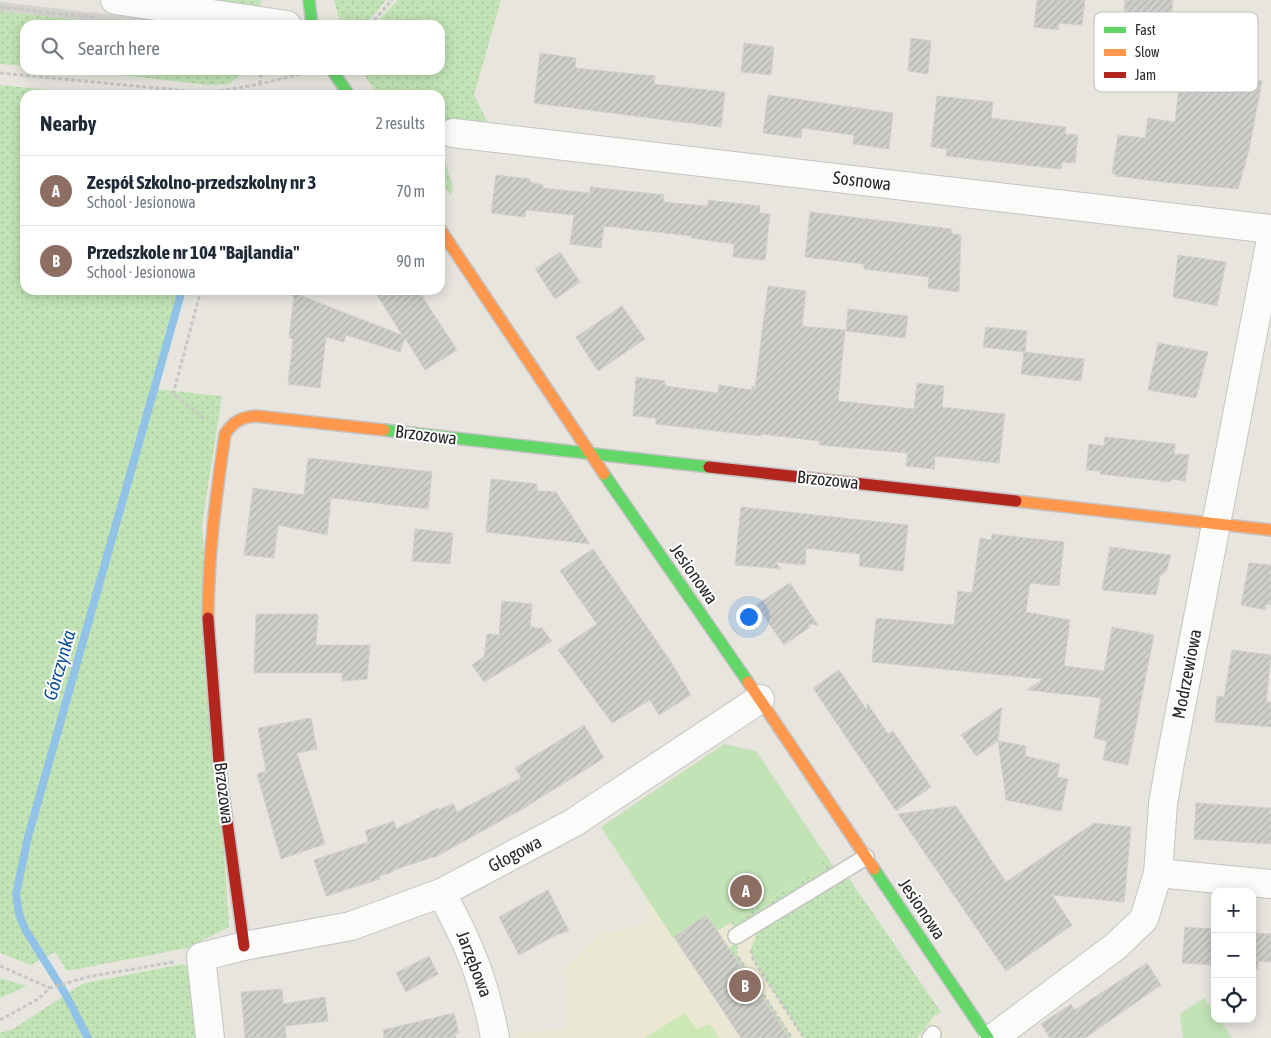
<!DOCTYPE html>
<html lang="en">
<head>
<meta charset="utf-8">
<style>
	body { margin:0; font-family:"Asap Condensed",sans-serif; background:#f2f2f3; color:#1f2937 }
	.controls { position:absolute; right:15px; bottom:15px; display:grid; overflow:hidden; border-radius:10px; box-shadow:0 2px 12px #0003 }
	.controls button { width:45px; height:45px; display:grid; place-items:center; padding:0; border:0; border-bottom:1px solid #e0e1e3; background:#fff; color:#1f2937; font:25px sans-serif }
	.you { position:absolute; left:748px; top:616px; width:18px; height:18px; margin:-12px; border:4px solid #fff; border-radius:50%; background:#1a73e8; box-shadow:0 0 0 8px #1a73e833 }
	.badge { display:grid; place-items:center; width:32px; height:32px; border-radius:50%; background:#6c6b68; color:#fff; font-size:16px; font-weight:700 }
	.pin { position:absolute; translate:-50% -50%; border:2px solid #fff; box-shadow:0 1px 5px #0006 }
	.list { margin:0; padding:0; list-style:none }
	h2 { display:flex; justify-content:space-between; align-items:center; height:65px; margin:0; padding:0 20px; font-size:21px }
	h2 small { font-size:16px; font-weight:400; color:#747a83 }
	.list li { display:grid; grid-template-columns:32px 1fr auto; gap:15px; align-items:center; box-sizing:border-box; height:70px; padding:0 20px; border-top:1px solid #e0e1e3 }
	.list b { display:block; font-size:19px; white-space:nowrap }
	.list p { margin:0; font-size:16px; white-space:nowrap; color:#747a83 }
	.list em { font-size:16px; font-style:normal; color:#747a83 }
	.icon { flex:none; width:28px; height:28px; fill:none; stroke:currentColor; stroke-width:2; stroke-linecap:round; stroke-linejoin:round }
	.map { position:relative; flex:none; width:1271px; height:1038px; overflow:hidden }
	.search { position:absolute; background:#fff; box-shadow:0 2px 12px #0003; left:20px; top:20px; width:425px; height:55px; display:flex; align-items:center; gap:12px; box-sizing:border-box; padding:0 18px; border-radius:15px; color:#747a83; font-size:19px }
	.panel { position:absolute; background:#fff; box-shadow:0 2px 12px #0003; left:20px; top:90px; width:425px; height:205px; border-radius:15px }
	.map>svg:first-child { display:block }
	.education { fill:#eae7d2 }
	.grass { fill:url(#grass-dots) }
	.park { fill:#c2e3b6 }
	.pitch { fill:#cce8b4 }
	.plaza { fill:#d5d3cd }
	.lines { fill:none; stroke-linecap:round; stroke-linejoin:round }
	.stream { stroke:#91c3e9; stroke-width:8 }
	.building { fill:url(#building-hatch); stroke:#d2d0ca }
	.lane-casing { stroke:#c4c4c4; stroke-width:18 }
	.street-casing { stroke:#c4c4c4; stroke-width:30 }
	.fast-casing { stroke:#c4c4c4; stroke-width:14 }
	.slow-casing { stroke:#c4c4c4; stroke-width:14 }
	.jam-casing { stroke:#c4c4c4; stroke-width:14 }
	.path { stroke:#c8c7c6; stroke-width:3; stroke-dasharray:4 2.5; stroke-linecap:butt }
	.lane { stroke:#fbfbfa; stroke-width:15 }
	.street { stroke:#fbfbfa; stroke-width:28 }
	.fast { stroke:#63d668; stroke-width:11 }
	.slow { stroke:#ff974d; stroke-width:11 }
	.jam { stroke:#b3261e; stroke-width:11 }
	.labels { text-anchor:middle; stroke-width:4; stroke-linejoin:round; paint-order:stroke }
	.street-label { font-size:18px; fill:#292929; stroke:#fff }
	.water-label { font-size:19px; font-style:italic; fill:#0d5098; stroke:#fff }
	.key { fill:#fff; stroke:#bfbfbf; stroke-width:1 }
	.key-label { font-size:14px; fill:#292929 }
</style>
</head>
<body>
<div class="map">
<svg width="1271" height="1038" viewBox="0 0 1271 1038">
	<defs>
		<pattern id="grass-dots" width="8" height="8" patternUnits="userSpaceOnUse" patternTransform="scale(1.25)"><rect width="8" height="8" fill="#c2e3b6"/><path d="M2 2h.1M6 6h.1" fill="none" stroke="#a7c39c" stroke-width="1.8" stroke-linecap="round"/></pattern>
		<pattern id="building-hatch" width="6" height="6" patternUnits="userSpaceOnUse" patternTransform="scale(1.25)"><rect width="6" height="6" fill="#d0cec9"/><path d="M-1 1l2-2M0 6l6-6M5 7l2-2" fill="none" stroke="#b3b1ad"/></pattern>
	</defs>
	<rect width="100%" height="100%" fill="#e7e5de"/>
	<path class="education" d="M724,744L756,751L949,1038H514L513,1033L566,1029L565,968L599,934L648,923L649,902L601,827Z"/>
	<path class="grass" d="M196,0H261L260,12Z
		M334,0H386L365,25H341Z
		M398,0H501L474,95L488,123L487,127L440,122V95H378L361,70H440V25H374Z
		M0,11L126,25H25V66L0,64Z
		M76,70H247L229,84L208,85Z
		M0,85L102,95H25V290H182L154,389L222,396L202,525L229,927L187,948L67,971L55,952L31,965L0,953Z
		M440,149L453,186L451,195L440,181Z
		M823,851L835,869L735,929L731,923L817,871Z
		M848,877L941,1012L934,1016L917,1038H804L753,959L751,949L758,930Z
		M738,942L737,955L739,958L792,1038H789L728,948Z
		M183,964L190,969L198,1038H0V1033L13,1029L82,984Z
		M0,978L27,986L0,998Z"/>
	<path class="park" d="M724,744L756,751L823,851L817,871L717,931L707,915L673,938L601,827Z
		M1204,998L1215,1013V1019H1219L1232,1038H1183L1180,1014Z"/>
	<path class="pitch" d="M685,1013L697,1029L710,1024L719,1038H645Z"/>
	<path class="plaza" d="M0,2L53,8L195,25H126L0,11Z"/>
	<g class="lines">
		<path class="stream" d="M88,1038L66,995L25,929L19,914L16,894L28,837L182,290"/>
	</g>
	<path class="building" d="M1037,0H1085L1082,25L1059,23L1058,30L1034,27Z
		M1125,0H1173L1168,42L1144,39L1145,32L1122,30Z
		M911,38L931,41L928,74L908,71Z
		M744,43L774,47L771,75L741,72Z
		M540,53L576,58L575,68L655,76L654,84L725,92L721,127L534,103Z
		M1181,69L1262,81L1249,150L1238,189L1163,182L1115,176L1116,174L1112,173L1118,135L1145,138L1148,118L1175,122Z
		M768,95L893,113L889,149L853,144L854,135L802,128L801,138L763,133Z
		M937,96L993,102L991,118L1066,127L1065,134L1078,135L1075,163L1062,162L1061,169L946,156L947,149L931,147Z
		M496,175L530,179V182L543,185V188L590,193V187L664,195L663,202L708,206V200L760,206L759,213L770,214L765,260L733,257L734,244L691,238L692,236L604,226L601,248L570,244L574,215L526,210L525,217L491,213Z
		M810,212L952,229V234L961,235L959,292L928,288L929,277L864,269V264L805,257Z
		M560,252L580,282L555,299L535,269Z
		M1178,255L1226,262L1217,306L1173,297Z
		M768,286L806,291L802,326L845,330L838,401L914,409L917,383L944,386L942,407L1005,414L999,463L935,456L934,469L906,466L908,453L819,445V441L761,434V436L656,424V418L633,416L636,377L665,381V386L718,393L719,385L752,390V386L755,387Z
		M374,290H418L457,350L425,370L405,338L400,352L346,335L344,342L326,337L320,388L288,384L293,339L289,338L294,293L402,335Z
		M622,306L645,339L598,371L576,337Z
		M848,309L908,316L905,338L846,331Z
		M986,327L1027,331L1025,352L1084,359L1081,381L1021,374L1024,352L983,347Z
		M1158,343L1208,352L1196,398L1148,390Z
		M1105,437L1175,444L1174,454L1189,455L1185,481L1171,479V482L1100,474V471L1086,470L1089,444L1104,446Z
		M308,458L432,472L428,509L331,498L327,535L278,525L274,558L244,555L253,488L304,495Z
		M491,479L537,484V491L556,492L590,544L486,532Z
		M741,507L908,525L903,571L859,566L860,554L806,548L805,565L775,562L781,569L735,565Z
		M415,529L453,533L450,564L412,561Z
		M992,534L1064,542L1059,586L1030,583L1026,612L1070,620L1064,666L1104,671L1112,627L1154,635L1128,765L1103,760L1107,741L1094,738L1101,698L1027,690L1043,679L872,662L876,618L954,625L958,591L972,593L980,538L991,540Z
		M1110,547L1171,555L1166,572L1160,576L1156,595L1102,590Z
		M593,549L671,662L691,695L659,715L650,700L612,723L558,650L597,624L560,571Z
		M1249,563L1271,565V605L1266,604L1265,610L1241,605Z
		M790,583L818,625L808,624L810,627L784,645L756,605Z
		M502,601L532,604L530,627L542,628L552,641L484,682L472,665L484,657L487,634L499,635Z
		M256,614H318L316,645H370L367,679L342,681V673H254Z
		M1232,650L1271,655L1266,702H1271V727L1215,722L1217,696L1224,697Z
		M839,670L867,710V703L888,734L893,731L931,787L896,811L813,688Z
		M1002,707L998,741L976,756L961,735Z
		M311,718L317,749L297,753L325,844L281,859L257,774L266,771L258,728Z
		M584,725L604,758L524,808L437,856L393,870V872L379,876L380,879L326,896L314,860L368,842L365,831L394,821L396,829L438,808L439,810L453,803L457,812L521,778L515,768Z
		M998,741L1026,746L1025,756L1060,764L1057,777L1068,779L1061,811L1006,800Z
		M1196,803L1271,808V844L1194,839Z
		M956,806L1006,882L1094,823L1131,827L1124,902L1052,895L1072,925L1006,971L898,814Z
		M548,890L569,931L556,935L519,955L499,917Z
		M706,915L722,938L789,1038H741L674,937Z
		M1185,927L1215,929V965L1182,963Z
		M1252,933L1271,934V962L1258,961V969H1252Z
		M429,956L438,974L406,992L396,973Z
		M1147,963L1161,985L1085,1038H1050L1041,1024L1071,1004L1075,1010Z
		M282,989L283,1004L325,997L328,1021L285,1026L286,1038H245L241,992Z
		M454,1013L459,1033L455,1034L456,1038H384L383,1030Z"/>
	<g class="lines">
		<g class="lane-casing">
			<path id="lane" d="M736,936L866,857
				M930,1038L933,1034"/>
		</g>
		<g class="street-casing">
			<path id="street" d="M115,0L287,25
				M453,133L1271,229
				M1158,873L1271,884
				M441,893C469,942 485,983 495,1038
				M210,1038L201,957L244,946L351,926L441,893L573,823L760,699
				M993,1038L1116,946L1144,919L1158,873L1163,804L1170,763L1271,239"/>
		</g>
		<g class="fast-casing">
			<path id="fast" d="M309,0L312,25
				M332,70L349,95
				M384,430L709,467
				M604,474L748,682
				M874,869L988,1038"/>
		</g>
		<g class="slow-casing">
			<path id="slow" d="M440,229L604,474
				M1016,501L1271,530
				M208,618C208,556 216,496 225,434C233,422 241,417 256,416L384,430
				M748,682L874,869"/>
		</g>
		<g class="jam-casing">
			<path id="jam" d="M709,467L1016,501
				M208,618L219,762L244,946"/>
		</g>
		<path class="path" d="M0,7L94,17
			M370,25L392,0
			M0,73L208,93L260,84L305,73
			M260,84L261,70
			M201,290L173,394L204,418
			M751,950L753,959L804,1038
			M738,957L792,1038
			M0,966L50,988
			M0,1020L38,999L50,988L87,977L174,962"/>
		<use href="#lane" class="lane"/>
		<use href="#street" class="street"/>
		<use href="#fast" class="fast"/>
		<use href="#slow" class="slow"/>
		<use href="#jam" class="jam"/>
	</g>
	<g class="labels">
		<g class="street-label">
			<text transform="translate(862 181) rotate(7)" y="6">Sosnowa</text>
			<text transform="translate(426 435) rotate(7)" y="6">Brzozowa</text>
			<text transform="translate(828 480) rotate(6)" y="6">Brzozowa</text>
			<text transform="translate(694 574) rotate(55)" y="6">Jesionowa</text>
			<text transform="translate(1187 674) rotate(-79)" y="6">Modrzewiowa</text>
			<text transform="translate(224 793) rotate(83)" y="6">Brzozowa</text>
			<text transform="translate(515 854) rotate(-28)" y="6">Głogowa</text>
			<text transform="translate(922 909) rotate(56)" y="6">Jesionowa</text>
			<text transform="translate(474 964) rotate(69)" y="6">Jarzębowa</text>
		</g>
		<g class="water-label">
			<text transform="translate(59 665) rotate(-74)" y="7">Górczynka</text>
		</g>
	</g>
	<rect x="1094" y="12" width="164" height="80" rx="8" class="key"/>
	<rect x="1104" y="27" width="22" height="6" fill="#63d668"/>
	<rect x="1104" y="49" width="22" height="7" fill="#ff974d"/>
	<rect x="1104" y="72" width="22" height="6" fill="#b3261e"/>
	<g class="key-label">
		<text x="1135" y="35">Fast</text>
		<text x="1135" y="57">Slow</text>
		<text x="1135" y="80">Jam</text>
	</g>
</svg>
<div class="controls">
<button>+</button>
<button>−</button>
<button><svg class="icon" aria-label="locate" viewBox="0 0 24 24"><circle cx="12" cy="12" r="6"/><path d="M12 2v4M12 18v4M2 12h4M18 12h4"/></svg></button>
</div>
<div class="you"></div>
<div class="pin badge" style="left:746px;top:891px;background:#8d6e63">A</div>
<div class="pin badge" style="left:745px;top:986px;background:#8d6e63">B</div>
<div class="search"><svg class="icon" aria-label="search" viewBox="0 0 24 24"><circle cx="10" cy="10" r="6"/><path d="M15 15l6 6"/></svg>Search here</div>
<section class="panel">
<h2>Nearby<small>2 results</small></h2>
<ul class="list">
<li><span class="badge" style="background:#8d6e63">A</span><div><b>Zespół Szkolno-przedszkolny nr 3</b><p>School · Jesionowa</p></div><em>70 m</em></li>
<li><span class="badge" style="background:#8d6e63">B</span><div><b>Przedszkole nr 104 &quot;Bajlandia&quot;</b><p>School · Jesionowa</p></div><em>90 m</em></li>
</ul>
</section>
</div>
</body>
</html>
